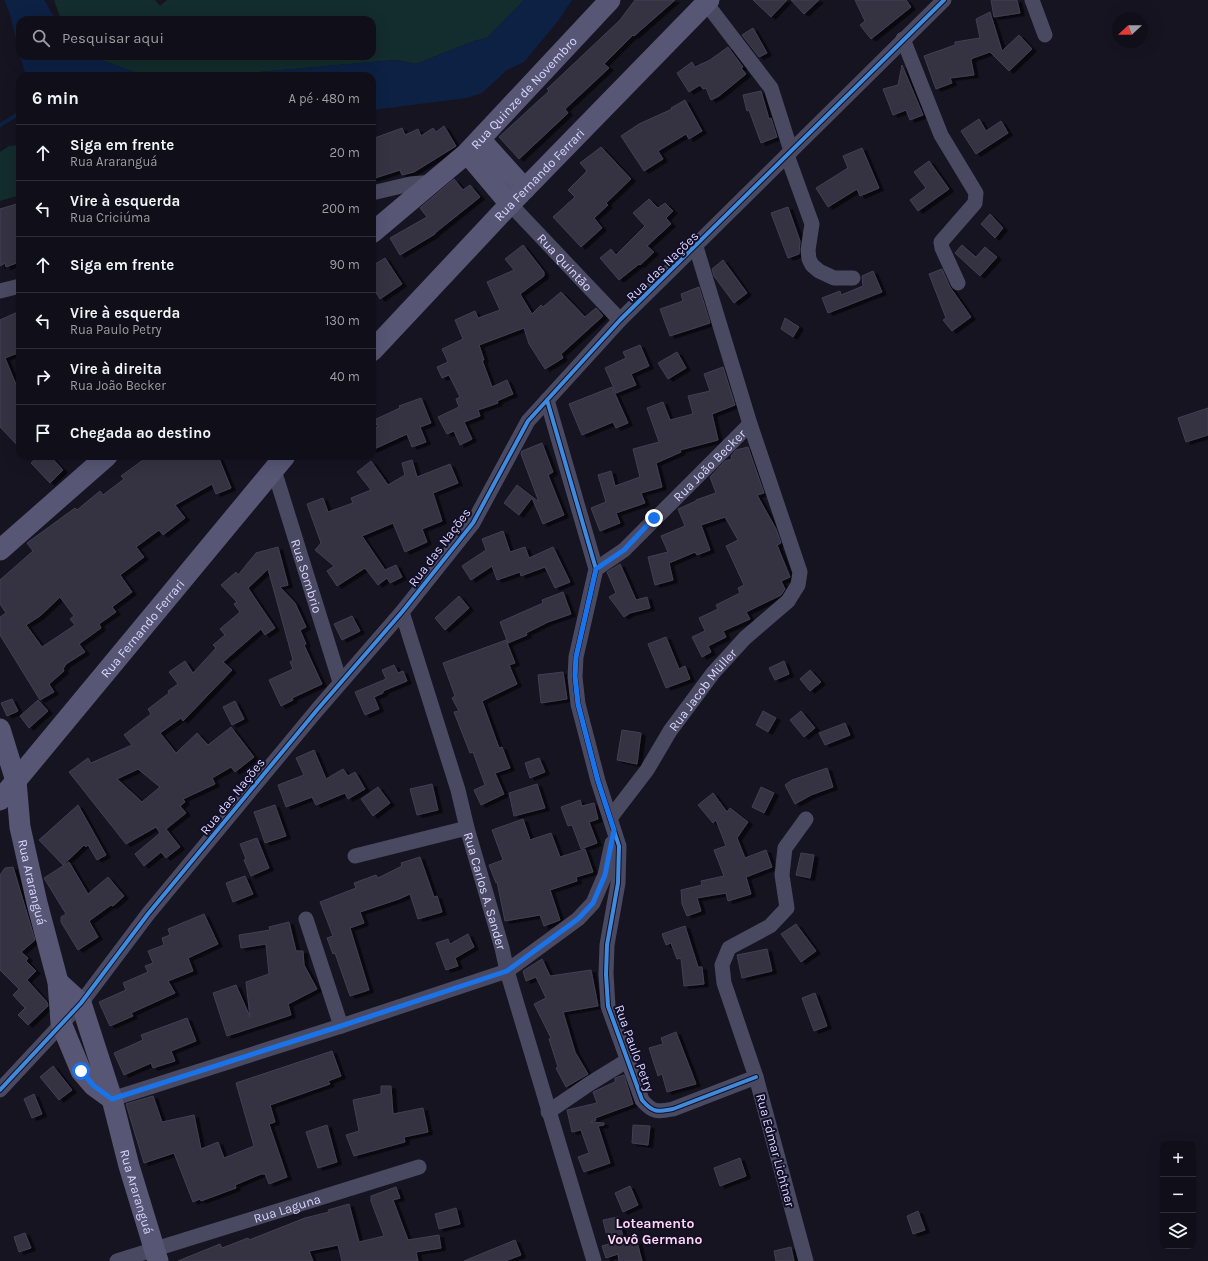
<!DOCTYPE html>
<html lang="pt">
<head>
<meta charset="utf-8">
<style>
	body { margin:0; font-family:Karla,sans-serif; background:#191822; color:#f1f3f6 }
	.controls { position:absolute; right:12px; bottom:12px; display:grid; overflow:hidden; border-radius:8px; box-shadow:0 4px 16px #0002 }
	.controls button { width:36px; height:36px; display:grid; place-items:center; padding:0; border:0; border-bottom:1px solid #302f38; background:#100f19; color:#f1f3f6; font:20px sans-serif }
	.compass { position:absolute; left:1112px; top:12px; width:36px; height:36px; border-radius:50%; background:#100f19; box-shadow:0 4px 16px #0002; rotate:248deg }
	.stop { position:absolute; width:12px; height:12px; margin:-9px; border:3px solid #1a73e8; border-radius:50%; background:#fff }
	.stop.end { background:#1a73e8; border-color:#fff; box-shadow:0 1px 4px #0008 }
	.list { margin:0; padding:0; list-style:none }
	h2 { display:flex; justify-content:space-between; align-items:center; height:52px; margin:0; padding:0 16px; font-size:17px }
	h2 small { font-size:13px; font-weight:400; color:#9c9ca2 }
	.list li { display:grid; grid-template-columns:26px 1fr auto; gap:12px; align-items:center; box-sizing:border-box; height:56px; padding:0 16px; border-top:1px solid #302f38 }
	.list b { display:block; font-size:15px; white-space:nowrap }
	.list p { margin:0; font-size:13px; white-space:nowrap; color:#9c9ca2 }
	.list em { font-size:13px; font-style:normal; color:#9c9ca2 }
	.icon { flex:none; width:22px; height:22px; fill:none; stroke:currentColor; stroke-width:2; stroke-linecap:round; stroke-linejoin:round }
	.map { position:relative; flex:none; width:1208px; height:1261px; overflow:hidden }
	.search { position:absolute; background:#100f19; box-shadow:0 4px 16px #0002; left:16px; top:16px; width:360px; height:44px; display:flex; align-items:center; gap:10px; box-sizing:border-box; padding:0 14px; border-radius:12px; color:#9c9ca2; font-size:15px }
	.panel { position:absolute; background:#100f19; box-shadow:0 4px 16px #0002; left:16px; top:72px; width:360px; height:388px; border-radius:12px }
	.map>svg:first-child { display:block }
	.green { fill:#132c2d }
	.water { fill:#0d2144 }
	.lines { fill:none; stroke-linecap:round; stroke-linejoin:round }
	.stream { stroke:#0d2144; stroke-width:4 }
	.building { fill:#343243; stroke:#433f54; fill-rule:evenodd; filter:url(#shadow) }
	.street { stroke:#4a4962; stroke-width:15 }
	.secondary { stroke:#575674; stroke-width:21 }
	.cycleway-casing { stroke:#130f26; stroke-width:6 }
	.cycleway { stroke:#408adc; stroke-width:4 }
	.route { stroke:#1a73e8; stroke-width:5 }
	.labels { text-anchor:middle; stroke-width:4; stroke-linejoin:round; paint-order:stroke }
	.street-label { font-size:13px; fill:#d9d4ff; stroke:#130f26 }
	.neighbourhood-label { font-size:14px; font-weight:bold; fill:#ffd6f0; stroke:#130f26 }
</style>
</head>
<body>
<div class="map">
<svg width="1208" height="1261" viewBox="0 0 1208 1261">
	<defs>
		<filter id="shadow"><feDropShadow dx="4.5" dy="2.5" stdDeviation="0" flood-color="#0009"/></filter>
	</defs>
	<rect width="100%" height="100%" fill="#161421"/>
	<path class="green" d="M54,0H155L160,6L167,0H524L487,38L474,41L416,64L395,60L248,73L174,76L136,73L92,56H372V20H61Z
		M20,145V195L0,201V152L9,146Z"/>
	<path class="water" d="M4,0H44L56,20H20V55L9,11Z
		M524,0H572L558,21L524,62L507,70L482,93L467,98L372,110V76H188L248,73L395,60L416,64L474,41L487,38Z
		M20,56H92L136,73L174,76H26Z"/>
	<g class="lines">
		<path class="stream" d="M0,125L20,113"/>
	</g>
	<path class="building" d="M635,0H675L634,36L633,35L604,64L609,68L565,109L568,113L519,159L499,137L549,91L547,89L620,20Z
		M753,0H787L771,17Z
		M791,0H819L804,14Z
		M855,0H906L911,7L871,39L860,25L865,21Z
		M991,0H1017L1020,13L994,17Z
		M990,12L1002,51L1019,35L1032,49L1009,71L990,52L973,58L971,60L974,75L950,78L952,83L936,89L924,56L955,45V42L980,38L976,19Z
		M753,28L767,53L759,57L742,35Z
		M728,47L743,67L741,68L746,74L719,96L711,100L706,88L703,89L700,85L689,92L677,73L692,62L695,67L710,60Z
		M902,65L923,115L910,120L906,110L893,115L883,89L898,85Z
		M761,91L769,119L771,118L777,137L761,143L749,110L747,111L743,95Z
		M685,100L702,131L689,139L686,134L658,151L663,159L644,171L621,136L639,124L672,109L671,108Z
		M979,119L986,131L1001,121L1008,133L976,154L961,131Z
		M444,126L456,146L414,172L402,175L400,170L372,179V139L402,128L405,135L418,129L421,136L433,128L436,132Z
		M601,147L631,179L606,203L608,205L594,218L602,228L581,247L553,217L575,197L568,190L587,171L580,163Z
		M862,148L879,188L860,196L857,189L828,207L816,188L848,168L843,156Z
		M929,161L949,189L918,211L910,200L926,188L914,172Z
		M454,179L463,190L470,185L480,197L435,233V234L400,255L390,238L427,217L420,208Z
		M649,199L658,208L665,203L673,211L666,218L671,224L647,246L654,252L640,265L639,264L619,280L600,258L611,249L616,255L645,226L633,213Z
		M20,203V254L16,255L19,262L6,267L5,263L0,266V209Z
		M788,207L800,241L799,254L788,258L771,213Z
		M990,214L1003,228L995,238L981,224Z
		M523,245L544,272V276L520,294L532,314L541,305L543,307L561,292L585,317L596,308L603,316L561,354L563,358L545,369L529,344L524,328L479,345L484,360H482L492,387L507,380L513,394L497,401L498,403L478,410L480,416L464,422L472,439L460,445L454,431L447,434L438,417L459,407L456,399L460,397L449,375L442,378L437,367L448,362L442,349L463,339L455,320L475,311L478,318L500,310L487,282L514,270L505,259Z
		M962,245L976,257L985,247L997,257L980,276L955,253Z
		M385,258L402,284L380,299L372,286V266Z
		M723,260L747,293L734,303L714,276L712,269Z
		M942,269L950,287L971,317L952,331L943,320L946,318L929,274Z
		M873,271L882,292L828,313L822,298L840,291L841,295L863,286L862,276Z
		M699,287L710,323L670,336L660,309L683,301L681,294Z
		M20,311V352L5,358L17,387L20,386V448L0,427V320Z
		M785,318L799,327L793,337L781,329Z
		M640,345L649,366L631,374L636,385L616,393L605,368L626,358L623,352Z
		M677,352L686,368L668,379L658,363Z
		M723,367L735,405L712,414L718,440L680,450L681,452L656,463L662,487L641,493L645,503L616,513L620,523L600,531L591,508L606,502L598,475L611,471L615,486L640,477L633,449L659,442L647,408L663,402L670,420L693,414L688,396L710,391L704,374Z
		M612,387L628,423L616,428L613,422L582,435L569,404Z
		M421,398L431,423L420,427L426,442L412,447L407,434L372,450V429L378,427L374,420L400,408L399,406Z
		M1208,408V435L1186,442L1178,418Z
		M542,443L553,472L548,475L564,515L543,524L532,498L519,515L504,503L517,485L539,502L521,454L522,451Z
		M748,447L764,493L757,495L776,529L781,543L777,545L790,577L781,581L785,589L781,595L746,612L750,619L723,631L726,637L708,646L711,652L702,657L692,637L705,631L699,618L718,609L716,605L740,593L738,588L744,585L726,546L738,540L725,517L701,525L710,550L697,555L695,552L669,563L673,580L655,585L648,557L668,552L661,536L685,526L678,509L696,501V500L716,493L710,477L725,461L732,459L731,456L736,450Z
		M38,456H50L63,470L50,483L31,463Z
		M141,456H193L195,459L202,456H218L231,488L216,494L212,484L175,505L185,518L163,535L159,530L136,547L144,557L120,575L132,592L112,607L116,612L99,624L101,628L79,644L85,652L66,664L63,669L64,671L49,684L54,692L40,700L0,635V617L6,613L0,604V580L33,551L27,543L75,508L77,510L100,491L103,495L124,479L121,476L143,460ZM60,597L74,616L70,619L75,625L42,647L26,625L40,616Z
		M412,460L417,477L450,464L458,483L433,493L442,521L422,529L427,542L405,552L393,523L362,536L385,570L396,565L402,577L390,583L387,578L378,585L365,568L337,586L327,571L334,566L315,550L321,543L307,504L323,498L328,512L353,503L351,498L371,490L357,472L371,461L388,485L405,475L402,463Z
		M503,531L510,552L525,547L529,558L553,547L570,582L555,588L545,567L521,576L520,572L497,580L492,566L471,580L462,566L486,550L482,539Z
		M278,547L288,585L280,587L295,603L306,627L300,630L306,644L304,645L322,684L292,698L293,700L281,706L269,680L293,669L290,662L293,660L268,569L248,588L275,628L265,635L261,629L223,662L232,670L183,721L181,718L160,733L176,753L197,733L208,745L231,727L254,757L235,772L231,767L212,778L215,784L183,799L185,802L180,806L186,813L166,829L180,847L166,858L161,852L144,866L135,854L160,833L156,827L126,844L69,772L88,758L91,763L132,745L124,735L151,714L148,709L169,693L168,691L178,684L169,672L185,661L193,673L216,648L213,645L225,635L220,629L240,612L234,604L237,602L221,585L236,572L238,575L256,553ZM138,769L160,787L142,802L117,779Z
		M620,564L636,600L647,597L650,608L630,613L624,617L609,597L616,593L607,572Z
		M563,592L571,614L548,622L526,633L527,635L508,643L500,622L543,603L542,600Z
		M459,596L469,608L445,630L435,618Z
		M352,616L360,631L342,640L334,624Z
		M666,637L679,669L685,666L690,679L666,688L648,644Z
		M506,640L515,663L509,665L517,684L482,701L499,748L502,747L510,768L495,773L504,794L481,805L474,790L485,785L473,752L470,753L454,712L459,711L452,698L455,696L443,663Z
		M784,661L789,674L775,680L769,668Z
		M394,665L398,673L403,671L407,681L383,691V693L374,697L379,709L365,715L355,692L386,679L382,670Z
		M810,670L821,682L810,691L800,679Z
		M563,672L567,699L541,703L538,675Z
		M12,699L18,711L7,716L1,703Z
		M38,700L48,711L29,728L20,716Z
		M235,701L244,719L232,725L223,707Z
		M763,711L776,718L768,732L756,725Z
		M801,711L815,728L804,737L790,720Z
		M845,723L850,735L825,745L819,733Z
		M622,730L641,733L637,764L617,760Z
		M314,750L326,779L343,769L348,776L355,772L365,789L348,799L345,793L316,805L312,797L286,807L278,785L304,775L296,758Z
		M539,758L545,772L530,778L525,763Z
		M827,768L833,787L811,795L795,804L785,785L792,780Z
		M432,784L438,810L417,815L410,789Z
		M537,784L545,808L514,816L509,793Z
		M378,787L390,803L373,816L361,799Z
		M761,787L774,793L764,813L752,807Z
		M713,793L727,812L730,808L748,822L737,838L745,858L766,850L772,867L746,877L751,894L728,901L726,893L697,898L701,911L687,916L682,904L681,890L702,885L701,881L724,876L714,850L726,846L716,820L713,823L698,805Z
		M580,800L582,806L594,803L598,819L589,822L597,843L581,849L572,825L568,826L561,807Z
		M78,805L106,855L97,860L88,845L86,847L84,845L63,865L39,840Z
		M275,805L286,836L265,843L254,812Z
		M523,819L530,840L551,833L560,857L585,849L593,872L576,877L577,881L550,890L560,920L544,926L540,915L505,921L497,882L496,883L489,865L503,860L492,830Z
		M257,838L269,868L251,876L244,860L246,859L240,844Z
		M801,853L814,855L810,878L796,875Z
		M420,857L434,897L437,896L442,912L418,919L410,894L399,899L360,912L364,923L350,928L369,990L350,996L335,953L333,954L327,938L333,936L320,902L356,888L354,883L376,875L378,878L402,866L401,863Z
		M69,862L88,894L108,877L124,896L113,906L111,905L89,921L98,937L78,950L61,922V917L66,914L44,878Z
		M13,867L35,940L21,952L28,958L26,961L36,971L27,980L47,1002L48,1006L28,1025L18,1015L25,1008L13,995L19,989L0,970V875L5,868Z
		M245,876L253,894L233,902L226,883Z
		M204,914L218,944L188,958L193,971L168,981L175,993L131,1013L133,1016L110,1026L99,1002L126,990L123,983L148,972L145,966L153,963L148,951L164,945L162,938L170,935L168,929Z
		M289,922L296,951H303L304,965L317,989L288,1004L291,1015L227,1036L213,993L236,985L250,1017L246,982L269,974L266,944L241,948L239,935L270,930L269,927Z
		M796,924L816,951L801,962L781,934Z
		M685,926L698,967H702L704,984L684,986L681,958L677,959L671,943L666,945L662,934Z
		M468,934L474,947L455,958L458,966L446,970L436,943L448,939L450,944Z
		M767,949L772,971L742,978L737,955Z
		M542,959L550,976L591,970L598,1006L563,1012L575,1052L588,1074L566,1087L556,1068L558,1067L549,1039L551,1038L534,1004L546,998L536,977L526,981L523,971Z
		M815,993L827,1026L814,1031L802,998Z
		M187,1018L196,1041L171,1051L175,1061L153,1068L151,1063L124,1075L114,1053L143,1040L141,1035Z
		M676,1032L696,1084L667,1092L662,1074L658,1076L649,1048L663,1044L661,1038Z
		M332,1051L341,1076L328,1081L330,1084L270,1105L275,1122L269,1124L287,1177L269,1184L265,1174H261L235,1185L236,1188L201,1201L200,1199L193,1202L174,1153L144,1163L126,1104L153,1096L162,1122L194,1115L201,1149L218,1142L224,1158L254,1146L236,1083Z
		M53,1066L72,1090L59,1100L40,1077Z
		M624,1075L633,1104L595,1118L596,1120L591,1122L604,1123V1125L598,1126L610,1163L584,1172L578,1157L589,1153L581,1130L572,1132L567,1110L597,1103L593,1092L615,1082V1078Z
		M381,1086H391L393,1114L423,1108L428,1132L404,1137L405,1142L354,1156L346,1135L359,1131L353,1100L381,1094Z
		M34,1094L42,1114L32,1118L24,1099Z
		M327,1125L337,1162L318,1168L306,1132Z
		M633,1125L650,1126L648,1145L632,1143Z
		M740,1158L746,1176L720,1186L714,1168Z
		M630,1186L638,1205L623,1212L615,1193Z
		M396,1187L400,1198L393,1200L408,1240L439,1235L441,1248L416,1252L418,1261H342L338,1245L309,1251L313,1261H178L220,1244L222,1248L248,1238L249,1240L305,1218L329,1212L328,1210L349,1204L359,1242L384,1236L371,1201V1196Z
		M456,1208L460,1224L439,1229L435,1214Z
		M918,1211L925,1230L913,1234L907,1216Z
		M618,1217L625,1245L637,1242L642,1261H619L618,1254L606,1258L602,1246L609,1244L603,1220Z
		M25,1233L31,1248L19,1252L14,1237Z
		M515,1240L521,1255L505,1261H464Z
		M791,1247L794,1261H776L774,1251Z"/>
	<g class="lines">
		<g class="street">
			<path d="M1032,0L1045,35"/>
			<path d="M706,3L771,88L791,151"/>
			<path d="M903,39L941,135L976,193L975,203L941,242L942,248L958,283"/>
			<path d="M787,155L812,224L808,250L809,259L812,265L819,271L834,278H853"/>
			<path d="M372,193L410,184L434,182"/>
			<path id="s1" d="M510,204L620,320"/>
			<path d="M0,291L20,286"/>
			<path d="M547,400L596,569L576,657L575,677L578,704L598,781L619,846L618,883L607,945L606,974L608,1006L642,1100C653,1113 658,1112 673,1109L756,1077"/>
			<path id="s2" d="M274,470L340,682"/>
			<path id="s3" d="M596,569L624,550L750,424"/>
			<path id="s4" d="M402,612L458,790L467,828L502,948L507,971L594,1261"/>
			<path id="s5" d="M611,817L647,770L670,731L713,673L745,638L788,601L798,585L800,572L750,424L696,247"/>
			<path d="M355,856L467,828"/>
			<path d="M306,919L341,1026"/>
			<path d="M0,1090L81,1003L148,914L317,710L402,612L473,523L528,421L620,320L944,0"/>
			<path d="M112,1099L341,1026L507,971L578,919L593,903L605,875L612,843"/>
			<path d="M548,1112L589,1084L628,1060"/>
			<path id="s6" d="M117,1261L419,1167"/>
			<path d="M806,1261L756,1077L724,983L722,965L729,948L770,926L787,908L782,875L785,848L806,819"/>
		</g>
		<g class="secondary">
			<path d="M480,139L525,189"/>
			<path d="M467,153L510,204"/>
			<path id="s7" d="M372,233L467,153L610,0"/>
			<path id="s8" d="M372,351L510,204L709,0"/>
			<path d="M0,550L107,456"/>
			<path id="s9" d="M0,729L16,781L20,827L37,903L58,982L61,1023L81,1071L94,1086L112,1099"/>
			<path id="s10" d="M0,800L285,456"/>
			<path id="s11" d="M58,982L81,1003L112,1099L129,1166L158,1261"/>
		</g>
		<g class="cycleway-casing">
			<path id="cycleway" d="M547,400L596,569L576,657L575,677L578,704L598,781L619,846L618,883L607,945L606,974L608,1006L642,1100C653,1113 658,1112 673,1109L756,1077
				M0,1090L81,1003L148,914L317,710L402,612L473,523L528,421L620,320L944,0"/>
		</g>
		<use href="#cycleway" class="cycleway"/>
	</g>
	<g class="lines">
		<path class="route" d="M81,1071L94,1086L112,1099L341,1026L507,971L578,919L593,903L605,875L614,830L598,781L578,704L575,676L576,657L596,569L624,550L654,518"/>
	</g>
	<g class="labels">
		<g class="street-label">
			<text dy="5" stroke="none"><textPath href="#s7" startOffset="207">Rua Quinze de Novembro</textPath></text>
			<text dy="5" stroke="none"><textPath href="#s8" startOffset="243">Rua Fernando Ferrari</textPath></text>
			<text dy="5" stroke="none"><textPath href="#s1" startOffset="80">Rua Quintão</textPath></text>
			<text transform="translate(662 266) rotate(-44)" y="5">Rua das Nações</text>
			<text dy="5" stroke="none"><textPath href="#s3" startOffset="154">Rua João Becker</textPath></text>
			<text transform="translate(439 547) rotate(-53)" y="5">Rua das Nações</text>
			<text dy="5" stroke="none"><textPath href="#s2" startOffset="111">Rua Sombrio</textPath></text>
			<text dy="5" stroke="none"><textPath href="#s10" startOffset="223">Rua Fernando Ferrari</textPath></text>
			<text dy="5" stroke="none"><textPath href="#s5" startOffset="157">Rua Jacob Müller</textPath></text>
			<text transform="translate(232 796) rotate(-51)" y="5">Rua das Nações</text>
			<text dy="5" stroke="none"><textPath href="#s9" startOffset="157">Rua Araranguá</textPath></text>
			<text dy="5" stroke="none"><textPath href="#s4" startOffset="291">Rua Carlos A. Sander</textPath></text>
			<text transform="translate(635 1048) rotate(70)" y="5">Rua Paulo Petry</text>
			<text transform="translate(776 1150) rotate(75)" y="5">Rua Edmar Lichtner</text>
			<text dy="5" stroke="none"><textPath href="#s11" startOffset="228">Rua Araranguá</textPath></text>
			<text dy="5" stroke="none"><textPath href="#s6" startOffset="178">Rua Laguna</textPath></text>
		</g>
		<g class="neighbourhood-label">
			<text x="655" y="1228">Loteamento<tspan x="655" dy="16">Vovô Germano</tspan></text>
		</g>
	</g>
</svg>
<div class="controls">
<button>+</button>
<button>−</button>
<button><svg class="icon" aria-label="layers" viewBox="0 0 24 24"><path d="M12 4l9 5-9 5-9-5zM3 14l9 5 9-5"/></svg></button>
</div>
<svg class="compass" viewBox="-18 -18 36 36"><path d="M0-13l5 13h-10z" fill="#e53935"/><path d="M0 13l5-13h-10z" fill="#9c9ca2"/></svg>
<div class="stop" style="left:81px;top:1071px"></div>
<div class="stop end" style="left:654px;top:518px"></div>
<div class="search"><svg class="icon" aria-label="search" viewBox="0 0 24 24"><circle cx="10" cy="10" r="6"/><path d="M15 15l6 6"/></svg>Pesquisar aqui</div>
<section class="panel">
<h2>6 min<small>A pé · 480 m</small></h2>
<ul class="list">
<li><svg class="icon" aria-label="ahead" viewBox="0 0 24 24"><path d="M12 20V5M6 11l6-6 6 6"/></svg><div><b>Siga em frente</b><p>Rua Araranguá</p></div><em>20 m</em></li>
<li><svg class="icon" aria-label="left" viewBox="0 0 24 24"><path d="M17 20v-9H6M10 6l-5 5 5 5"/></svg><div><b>Vire à esquerda</b><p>Rua Criciúma</p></div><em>200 m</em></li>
<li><svg class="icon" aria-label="ahead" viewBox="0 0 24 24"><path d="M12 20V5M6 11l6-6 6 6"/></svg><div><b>Siga em frente</b></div><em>90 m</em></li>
<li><svg class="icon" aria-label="left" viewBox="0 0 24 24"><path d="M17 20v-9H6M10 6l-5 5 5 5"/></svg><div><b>Vire à esquerda</b><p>Rua Paulo Petry</p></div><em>130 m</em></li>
<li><svg class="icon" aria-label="right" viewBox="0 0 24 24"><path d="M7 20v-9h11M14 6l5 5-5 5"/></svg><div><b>Vire à direita</b><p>Rua João Becker</p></div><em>40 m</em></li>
<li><svg class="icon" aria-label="arrive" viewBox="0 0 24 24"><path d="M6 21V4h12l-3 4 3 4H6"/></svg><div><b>Chegada ao destino</b></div></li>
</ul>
</section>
</div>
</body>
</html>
